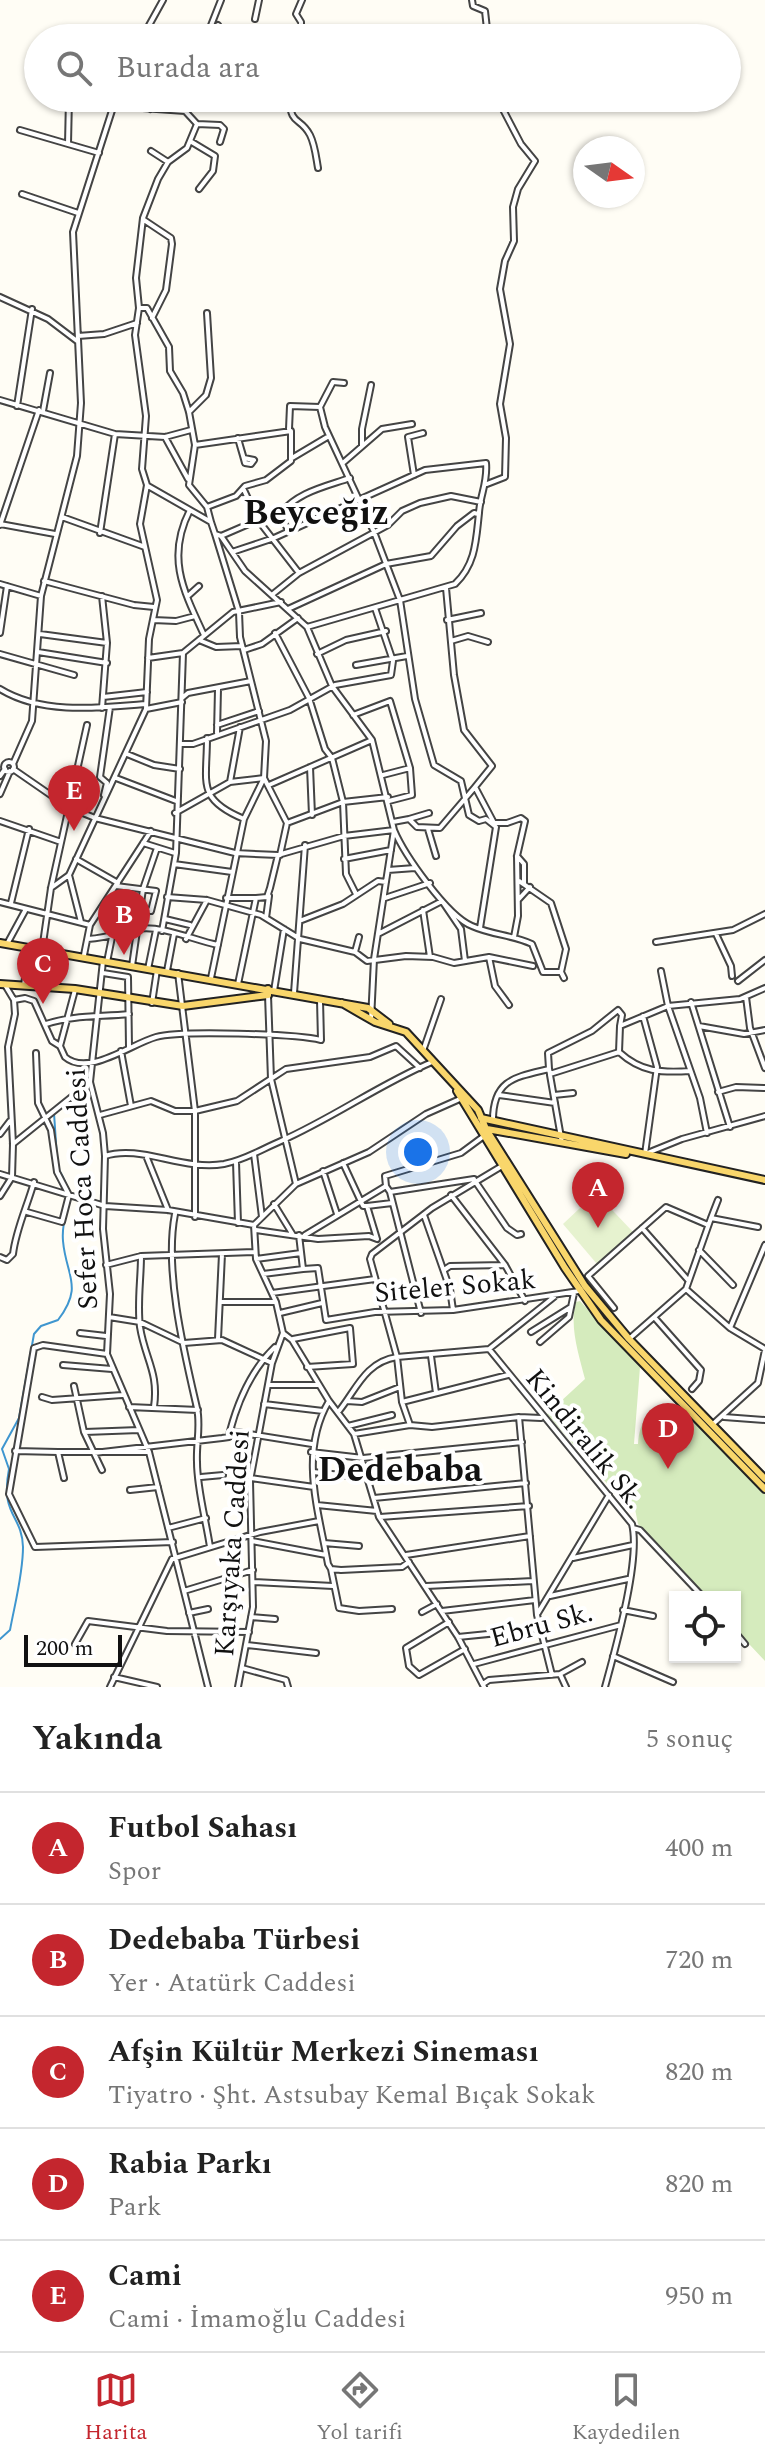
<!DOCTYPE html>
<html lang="tr">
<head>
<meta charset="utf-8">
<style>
	body { margin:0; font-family:Spectral,serif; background:#f6f6f6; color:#222 }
	.controls { position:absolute; right:24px; bottom:24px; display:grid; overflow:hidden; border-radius:0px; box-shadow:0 2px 6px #0004 }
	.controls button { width:72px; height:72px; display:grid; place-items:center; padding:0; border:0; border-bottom:2px solid #e0e0e0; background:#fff; color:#222; font:40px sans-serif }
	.compass { position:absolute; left:573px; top:136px; width:72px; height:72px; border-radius:50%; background:#fff; box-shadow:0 2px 6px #0004; rotate:104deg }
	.scale { position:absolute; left:24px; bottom:20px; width:98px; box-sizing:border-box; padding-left:8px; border:4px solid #111; border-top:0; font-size:22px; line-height:28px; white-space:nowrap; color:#111; -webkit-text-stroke:6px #fff; paint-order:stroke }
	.you { position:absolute; left:418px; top:1152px; width:28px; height:28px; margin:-20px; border:6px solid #fff; border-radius:50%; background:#1a73e8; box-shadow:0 0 0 12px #1a73e833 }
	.badge { display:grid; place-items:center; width:52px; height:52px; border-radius:50%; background:#c4262e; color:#fff; font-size:26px; font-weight:700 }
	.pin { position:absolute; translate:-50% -66px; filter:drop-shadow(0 2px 4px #0008) }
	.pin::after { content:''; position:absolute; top:42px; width:28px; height:24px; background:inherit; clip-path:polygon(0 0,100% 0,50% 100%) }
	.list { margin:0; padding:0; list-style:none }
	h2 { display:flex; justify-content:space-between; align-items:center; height:104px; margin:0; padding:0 32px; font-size:34px }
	h2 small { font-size:26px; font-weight:400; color:#767676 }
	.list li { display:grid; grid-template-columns:52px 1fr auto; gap:24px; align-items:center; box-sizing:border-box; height:112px; padding:0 32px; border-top:2px solid #e0e0e0 }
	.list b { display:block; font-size:30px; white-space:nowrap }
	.list p { margin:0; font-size:26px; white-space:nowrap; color:#767676 }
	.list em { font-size:26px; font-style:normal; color:#767676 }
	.icon { flex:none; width:44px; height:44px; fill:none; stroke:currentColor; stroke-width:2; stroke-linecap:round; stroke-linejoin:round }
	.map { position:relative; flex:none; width:765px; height:1687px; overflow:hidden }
	.search { position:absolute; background:#fff; box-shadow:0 2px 6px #0004; left:24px; right:24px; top:24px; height:88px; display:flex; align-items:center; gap:20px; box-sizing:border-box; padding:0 28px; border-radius:44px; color:#767676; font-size:30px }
	.sheet { height:664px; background:#fff }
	nav { display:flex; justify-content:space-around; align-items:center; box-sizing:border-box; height:112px; border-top:2px solid #e0e0e0; background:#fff; font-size:22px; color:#767676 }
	nav a { display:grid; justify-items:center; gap:4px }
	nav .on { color:#c4262e }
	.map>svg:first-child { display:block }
	.green { fill:#d5ebbd }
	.pitch { fill:#e6f2cf }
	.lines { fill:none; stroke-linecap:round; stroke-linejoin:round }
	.stream { stroke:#3f96cf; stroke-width:2 }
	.minor-casing { stroke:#444; stroke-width:8 }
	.major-casing { stroke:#222; stroke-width:10 }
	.minor { stroke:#fff; stroke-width:4 }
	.major { stroke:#f9d66b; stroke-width:6 }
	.labels { text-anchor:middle; stroke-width:8; stroke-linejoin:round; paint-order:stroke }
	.street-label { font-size:28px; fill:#111; stroke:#fff }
	.district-label { font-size:36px; font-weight:bold; fill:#111; stroke:#fff }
</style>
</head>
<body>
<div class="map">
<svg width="765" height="1687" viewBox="0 0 765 1687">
	<rect width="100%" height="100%" fill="#fffdf5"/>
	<path class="green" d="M580,1301L640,1367L634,1444H638C640,1410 660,1403 689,1415L765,1494V1661L735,1629V1597H706L638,1524L635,1509H629L547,1414L585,1379C579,1355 569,1326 576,1302Z"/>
	<path class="pitch" d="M596,1193L633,1232L597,1264L563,1224Z"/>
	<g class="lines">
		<path class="stream" d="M54,1113L57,1158
			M0,1639L10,1630C15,1603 23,1574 23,1547C22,1514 0,1516 9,1469L2,1449L19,1418L34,1334L41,1326L58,1320C84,1286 66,1276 63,1241C60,1206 82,1209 58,1168"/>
		<g class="minor-casing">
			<path id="minor" d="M472,0L473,6L485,11L488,38
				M255,19L259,0
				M142,38L163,0
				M206,38L221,0
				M209,38L218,25
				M301,38V22L296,14L302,0
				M69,98L68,144L99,153
				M219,98H229
				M289,98C291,127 300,116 310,135C315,145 316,157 318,168
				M150,109L156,98
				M197,124L220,125L224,129L220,142
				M20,130L68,144
				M190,141L215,156L213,171L199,189
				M151,151L168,162
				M22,194L78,213
				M144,220L171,238L172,244L166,290L152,318
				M0,297L48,319L77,341
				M139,308H147L169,347L170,371L183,393L189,412L195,445L189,485L207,507L211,522
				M78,336L104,334L137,323
				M0,400L115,434L165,437L191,430
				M17,406L32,309
				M320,407L333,382L344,383
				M43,411L50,373
				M189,412L206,395L211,378L207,313
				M289,429L290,406L320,407L325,427L374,532L400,600L415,699L434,765L461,781L469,815L479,821L486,819L496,827L480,928
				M165,437L188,479
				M238,438C240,446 243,455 245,463L251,464L254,460L244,458
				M195,445L291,431V461L266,480L245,486L236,496L207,507
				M362,446V429L371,385
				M292,458L329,436
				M344,462L382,429L412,424
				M414,475L408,437L423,433
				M487,484L505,477L506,438L500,404L510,344L500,289L505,261L514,241L513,207L518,189L535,161L521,144L497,98
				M148,486L211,522L215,534L221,536L245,571L307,627L332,686L372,740L394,830L374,959L371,1020
				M244,490L258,520L299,573
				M190,510C166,557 183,590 204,635
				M62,517L145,547
				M0,524L55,534
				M0,525L39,410
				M289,531L279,515C297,492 324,487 350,478
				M100,533L115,434
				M221,536L258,520
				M232,552L274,538L425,470L486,463C488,482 480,495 479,513C476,540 476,564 455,584L307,627
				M44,581L134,605L154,607
				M0,584L41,596
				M446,588L454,675L464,730L492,766L475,787
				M273,594L299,573L388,525L402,511L420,503L451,496L481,502
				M189,595L199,586
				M102,596L107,643L102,708
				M288,609L386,564L431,556L457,526L474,513L478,514
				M153,620L176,621L195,616
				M447,620L481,613
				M0,633L7,586
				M275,633L309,698L325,749L332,758L343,802L346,874L356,894
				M40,634L107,643
				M199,640L216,647L242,646
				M451,641L468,636L488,642
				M244,650L262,644L298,618
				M38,652L107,663
				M0,654L74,675
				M317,654L346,640L386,631
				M148,658L183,653L233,612L281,602
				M356,665L407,656
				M0,689C42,715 99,708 146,704
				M103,697L147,692
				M182,698L188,693L251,681
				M146,709L182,702
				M353,715L390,701L410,768L383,775
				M217,725L259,711
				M217,733L218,689
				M207,738C207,783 196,799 244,819
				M182,744H193L290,710L335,685L391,675L393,661L375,608
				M127,754L154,765L180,769
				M4 767a5 5 0 1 1 10 0a5 5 0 1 1-10 0Z
				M13,764L32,721L41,596L77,456L81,403L73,232L116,98
				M310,767L312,815
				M13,769L68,807L95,818L235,853L278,855L344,836L394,830C404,854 447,916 472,926C492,935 513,935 532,944L543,972H561L564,978
				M0,776L5,769
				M116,778L176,801
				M230,782L240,727
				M269,785L372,740
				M0,794L10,771
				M104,795L107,783L100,777L110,707
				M389,801L412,795L410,768
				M175,813L230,782L264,778L287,823L280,855
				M409,819L429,813
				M0,821L61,842
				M393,822L409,819L417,827L440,828L475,787L494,823H507L521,818L525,821L517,856L518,916L514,937
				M287,823L343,802L388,797
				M428,829L436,856
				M143,843L175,853
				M517,856L524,864V883
				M76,859L118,883
				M344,859L391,850
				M174,864L232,872
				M388,870L415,868
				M69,875L81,922
				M519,881L551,903L566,949L561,972
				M116,886L156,891L151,911L140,909
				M51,888L69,875L146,709L149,639L157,600L140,524L147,485L142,469L146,416L135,335L139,308L136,278L143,218L158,179L168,162L187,148L197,124L185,111L114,106
				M270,888L278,855
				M167,897L207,900L261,915L300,939L355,952L367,961L406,956L433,957L454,963L489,957L495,986L509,1005
				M226,898H256
				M385,898L430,883
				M518,900L530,887
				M0,902L90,925
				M11,903L29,829
				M105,903L121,905
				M126,909L140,911
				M423,910L430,957
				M266,918L269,896
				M165,919L190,925
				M302,920L343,904L378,881L386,882
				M162,931L176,853L183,653
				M378,934L442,901L461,929L465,961
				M716,934L731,966L732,976
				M88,939C106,938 120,933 137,929C163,925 193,940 218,945
				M186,939L207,900
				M656,942L733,930L765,914
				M7,944L26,909
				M355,952L359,937
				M84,955L90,925L151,831
				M489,957L533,966
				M103,961L90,1082L103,1133L105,1156L103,1229L110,1294L107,1354L149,1452L208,1687
				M107,962L112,937
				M132,966L143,889L157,848
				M148,969L156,930
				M167,971L174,934
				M661,971L668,1006L700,1098L707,1133
				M103,973L128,977L129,1047
				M178,973L195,1111V1217
				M211,978L244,819L264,778L266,741L240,637L239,612L215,534
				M738,981L765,960
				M238,984L256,898L267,897L270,888
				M24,985L29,948
				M37,985L51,888L87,725
				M274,991L284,929
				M294,993L305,845
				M268,995L271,1079L296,1184
				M746,997L750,1028L765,1068
				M14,1000L25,998L34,1001L52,1041L60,1046L65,1057C88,1077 131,1044 156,1037C180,1030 296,1034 321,1040L320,1000
				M691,1002L730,1127
				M152,1003L157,970
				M643,1016L657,1067L645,1154L682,1139L765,1116
				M46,1024C73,1015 100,1017 129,1014
				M699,1026L744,1034L765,1030
				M60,1046L75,990
				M424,1048L441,999
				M121,1051L131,1106
				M549,1069L548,1053L592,1031L618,1010L622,1015L620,1026
				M690,1071C661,1073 641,1072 619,1052L620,1026L668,1006L740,999L765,988
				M550,1075L562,1143
				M718,1092L736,1087L765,1088
				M499,1095L555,1103
				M554,1095L573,1093
				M100,1115L151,1101L175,1111H195L237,1101L286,1069L370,1057L396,1046L420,1068
				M493,1120C493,1079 516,1077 549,1069L550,1074L619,1052
				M0,1134L10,1121
				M13,1144L90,1082
				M254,1154L262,1217
				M105,1156C140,1144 182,1171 224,1164C245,1160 262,1149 281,1141C333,1118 380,1084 432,1062
				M147,1158L168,1210
				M236,1162L238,1223
				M343,1163L363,1206H367L377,1239
				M323,1171L337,1214
				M0,1174L105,1206L168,1210L254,1225
				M475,1181L507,1228L517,1235L521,1234
				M386,1186L385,1176L461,1153L484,1136
				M386,1186L390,1192L474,1179
				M390,1192L421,1313
				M451,1195L505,1265L525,1301
				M0,1196L12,1177L13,1144L8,1047L15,1014L14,1000L5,985
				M274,1204L293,1235
				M367,1206L392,1203
				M27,1212L62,1222L69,1195L57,1172L51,1130L38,1103L36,1053
				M175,1214C164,1270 184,1352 197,1408C201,1426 196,1444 197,1462C197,1489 206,1520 210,1547
				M424,1215L450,1289L453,1310
				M711,1218L718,1200
				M642,1228L688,1280
				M256,1230L318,1239L369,1236L377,1239
				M299,1235L303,1269L318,1268L326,1320L375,1312L453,1310L579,1291
				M305,1235L386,1186
				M699,1250L733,1285
				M141,1256C141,1279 137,1304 140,1327C145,1359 159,1372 154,1407
				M0,1257L7,1260L13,1254C16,1229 27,1207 34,1182
				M256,1259L301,1253
				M106,1265L141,1256L254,1252
				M444,1270L450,1266L505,1265
				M263,1274L303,1269
				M686,1289L730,1328L765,1245
				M272,1293L375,1279
				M554,1297L489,1349L632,1524C641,1559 615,1650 605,1687
				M221,1302H276
				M614,1308L588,1276L666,1207L708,1225
				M280,1313L322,1303
				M109,1317L140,1322L184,1343L222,1340L272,1363
				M654,1317L701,1370L699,1381L692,1389
				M730,1328L765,1349
				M531,1332L571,1307
				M80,1333L106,1336
				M283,1333L292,1340L329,1401L354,1434L379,1517L458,1637L484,1687
				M218,1339L222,1254
				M293,1339L350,1328L353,1364L307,1367
				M629,1339L686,1289L711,1218L758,1227
				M540,1342L569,1317L574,1293
				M275,1347C252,1369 238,1401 230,1431L312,1444
				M107,1354L43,1345L34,1348L9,1494L35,1547L173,1542
				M431,1356L436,1393
				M63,1365L112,1369
				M268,1385H319
				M74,1386L84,1432L102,1470
				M42,1397L52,1400L122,1395
				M329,1401C299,1452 318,1509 328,1564L331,1569L341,1570L402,1567L409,1562
				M347,1401L362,1402L400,1387
				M402,1402L508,1375
				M264,1404L323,1411
				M129,1407L198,1410
				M339,1411C356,1390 365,1362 397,1357L370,1259L372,1254L432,1208L502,1166
				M519,1417L537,1615L552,1675
				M724,1417L765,1420
				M713,1424L758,1383L765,1350
				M410,1425L402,1402L397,1357L489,1349
				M348,1426L392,1415
				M85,1432L139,1430
				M354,1434L410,1425L432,1427L519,1417L541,1418
				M15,1451L58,1452
				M311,1452L363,1458L522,1442
				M94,1453L222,1438L229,1437L230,1431
				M313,1472L369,1478
				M201,1477L223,1475
				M64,1478L58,1452H149
				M251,1478L314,1487
				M130,1490L158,1487
				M374,1498L526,1483
				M317,1505L377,1511
				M380,1517L529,1506
				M168,1528L206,1518
				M633,1528L640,1530L703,1597
				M252,1541L326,1555
				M324,1543L359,1546
				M406,1555L530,1536
				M573,1558L633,1545
				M331,1569L339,1608L359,1611L392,1609
				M253,1582L333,1586
				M426,1586L533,1581
				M184,1591L253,1570
				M550,1596L628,1579
				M623,1610L653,1616
				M442,1611L535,1600
				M422,1612L437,1604
				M189,1613L208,1609
				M538,1613L609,1495
				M251,1617L275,1619
				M449,1622L406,1648L409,1666L419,1675L465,1649
				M735,1632L745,1644
				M458,1637L539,1629
				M75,1644L88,1621L167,1631L249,1632
				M247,1645L316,1653
				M613,1656L673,1682
				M474,1664L621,1625
				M242,1668L286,1680L288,1687
				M560,1674L582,1662
				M114,1677L157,1687
				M483,1684L489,1680L560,1674L566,1687
				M110,1687L172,1559L260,1532L319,1521
				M238,1687L253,1607L250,1481L272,1363L283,1333L276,1302L256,1259L254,1225L296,1184L369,1152L426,1114L462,1098"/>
		</g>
		<g class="major-casing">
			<path id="major" d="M0,943L368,1008L389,1024
				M0,984L75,989L183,1006L268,995V989
				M342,1003L375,1022L406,1032L478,1110L486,1129L585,1286L629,1339L765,1479
				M457,1091L565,1268L601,1320L765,1489
				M481,1118L765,1180
				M487,1129L626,1154"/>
		</g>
		<use href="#minor" class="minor"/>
		<use href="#major" class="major"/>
	</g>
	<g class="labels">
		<g class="street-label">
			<text transform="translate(81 1189) rotate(-93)" y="10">Sefer Hoca Caddesi</text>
			<text transform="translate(455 1285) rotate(-5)" y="10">Siteler Sokak</text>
			<text transform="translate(586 1438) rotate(51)" y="10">Kindiralik Sk.</text>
			<text transform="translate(231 1543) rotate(-86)" y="10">Karşıyaka Caddesi</text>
			<text transform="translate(541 1624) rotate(-15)" y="10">Ebru Sk.</text>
		</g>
		<g class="district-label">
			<text x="316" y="524">Beyceğiz</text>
			<text x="400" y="1481">Dedebaba</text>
		</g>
	</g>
</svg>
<div class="controls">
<button><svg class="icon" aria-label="locate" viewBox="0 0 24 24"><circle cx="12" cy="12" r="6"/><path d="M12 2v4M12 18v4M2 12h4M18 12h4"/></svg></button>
</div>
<svg class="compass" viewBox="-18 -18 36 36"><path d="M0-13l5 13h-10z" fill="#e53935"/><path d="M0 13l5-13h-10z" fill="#767676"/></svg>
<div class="scale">200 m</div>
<div class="you"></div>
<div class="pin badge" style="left:598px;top:1228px">A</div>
<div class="pin badge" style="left:124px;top:955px">B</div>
<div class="pin badge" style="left:43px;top:1004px">C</div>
<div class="pin badge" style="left:668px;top:1469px">D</div>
<div class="pin badge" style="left:74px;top:831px">E</div>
<div class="search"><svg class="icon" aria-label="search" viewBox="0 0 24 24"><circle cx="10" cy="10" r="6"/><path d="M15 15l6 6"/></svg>Burada ara</div>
</div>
<section class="sheet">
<h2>Yakında<small>5 sonuç</small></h2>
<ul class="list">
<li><span class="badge">A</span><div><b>Futbol Sahası</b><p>Spor</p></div><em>400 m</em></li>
<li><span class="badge">B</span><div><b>Dedebaba Türbesi</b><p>Yer · Atatürk Caddesi</p></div><em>720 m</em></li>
<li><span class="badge">C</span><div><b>Afşin Kültür Merkezi Sineması</b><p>Tiyatro · Şht. Astsubay Kemal Bıçak Sokak</p></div><em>820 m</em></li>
<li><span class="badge">D</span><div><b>Rabia Parkı</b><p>Park</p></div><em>820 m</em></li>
<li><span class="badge">E</span><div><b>Cami</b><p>Cami · İmamoğlu Caddesi</p></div><em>950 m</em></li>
</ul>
</section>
<nav>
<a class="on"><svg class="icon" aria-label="map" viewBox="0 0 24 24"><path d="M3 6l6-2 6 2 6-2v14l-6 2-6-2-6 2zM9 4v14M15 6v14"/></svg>Harita</a>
<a><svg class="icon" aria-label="directions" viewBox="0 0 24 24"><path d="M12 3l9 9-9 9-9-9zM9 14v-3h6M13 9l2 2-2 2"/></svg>Yol tarifi</a>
<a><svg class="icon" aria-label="saved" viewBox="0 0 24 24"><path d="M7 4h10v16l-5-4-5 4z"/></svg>Kaydedilen</a>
</nav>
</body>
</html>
